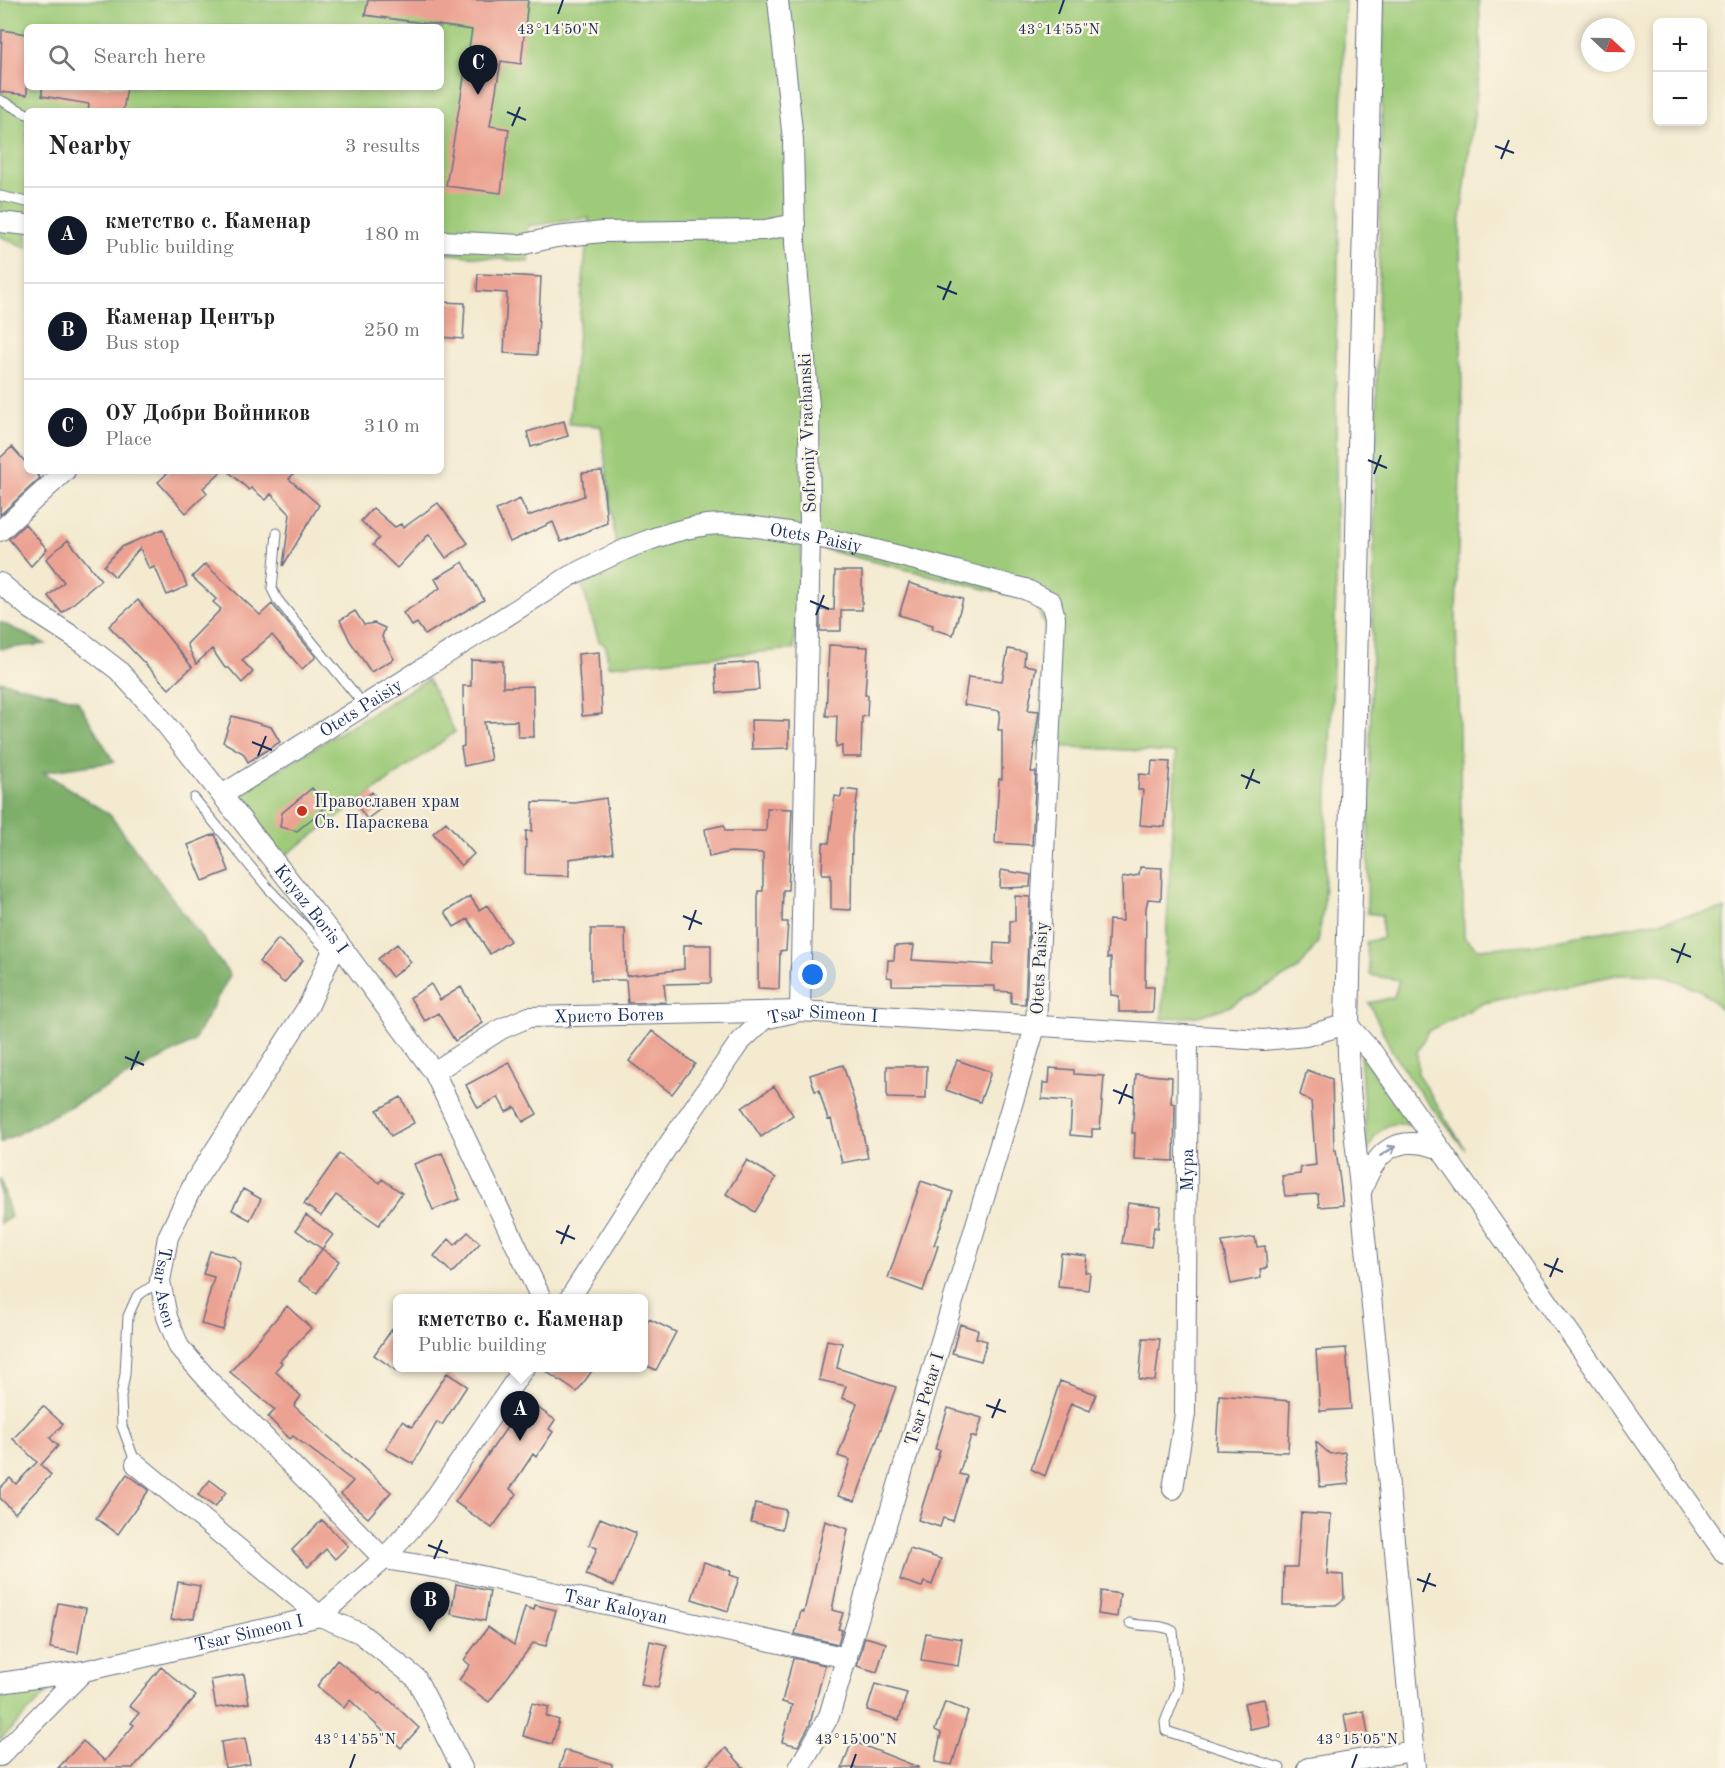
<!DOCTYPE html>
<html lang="en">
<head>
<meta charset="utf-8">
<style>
	body { margin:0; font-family:"Old Standard TT",serif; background:#f6f6f6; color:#202124 }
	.controls { position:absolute; right:18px; top:18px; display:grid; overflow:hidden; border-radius:9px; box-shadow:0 3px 9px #0003 }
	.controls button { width:54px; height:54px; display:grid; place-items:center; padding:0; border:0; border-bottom:2px solid #e0e0e0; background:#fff; color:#202124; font:30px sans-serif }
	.compass { position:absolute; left:1581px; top:18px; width:54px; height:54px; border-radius:50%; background:#fff; box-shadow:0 3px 9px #0003; rotate:112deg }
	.you { position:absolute; left:813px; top:975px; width:21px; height:21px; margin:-15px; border:4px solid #fff; border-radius:50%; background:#1a73e8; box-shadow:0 0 0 9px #1a73e833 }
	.badge { display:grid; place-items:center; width:39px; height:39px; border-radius:50%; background:#111827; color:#fff; font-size:20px; font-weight:700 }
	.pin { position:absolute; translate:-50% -50px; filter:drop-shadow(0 2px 3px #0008) }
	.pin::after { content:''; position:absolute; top:32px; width:21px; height:18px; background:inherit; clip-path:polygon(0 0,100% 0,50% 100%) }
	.popup { position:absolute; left:393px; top:1294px; width:255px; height:78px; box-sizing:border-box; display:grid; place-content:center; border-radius:9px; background:#fff; filter:drop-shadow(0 2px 4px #0005); font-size:20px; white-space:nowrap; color:#757577 }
	.popup b { font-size:22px; color:#202124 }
	.popup::after { content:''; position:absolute; left:50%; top:100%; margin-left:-12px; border:12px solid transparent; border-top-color:#fff }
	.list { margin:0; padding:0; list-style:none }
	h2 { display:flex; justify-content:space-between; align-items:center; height:78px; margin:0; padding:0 24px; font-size:26px }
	h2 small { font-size:20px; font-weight:400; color:#757577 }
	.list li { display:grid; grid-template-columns:39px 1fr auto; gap:18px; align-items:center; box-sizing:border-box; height:96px; padding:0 24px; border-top:2px solid #e0e0e0 }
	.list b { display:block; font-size:22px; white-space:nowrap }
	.list p { margin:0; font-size:20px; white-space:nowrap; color:#757577 }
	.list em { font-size:20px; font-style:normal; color:#757577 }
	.icon { flex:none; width:33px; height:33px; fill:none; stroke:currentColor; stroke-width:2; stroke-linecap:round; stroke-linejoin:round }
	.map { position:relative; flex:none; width:1725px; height:1768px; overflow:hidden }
	.search { position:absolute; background:#fff; box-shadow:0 3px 9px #0003; left:24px; top:24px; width:420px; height:66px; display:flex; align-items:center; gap:15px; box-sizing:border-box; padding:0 21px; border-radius:9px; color:#757577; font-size:22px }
	.panel { position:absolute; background:#fff; box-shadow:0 3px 9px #0003; left:24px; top:108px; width:420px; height:366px; border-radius:9px }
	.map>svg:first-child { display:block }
	.green { fill:#9ecb79; stroke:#5c7d6c; stroke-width:1.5; fill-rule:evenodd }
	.forest { fill:#7eaf69; stroke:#4c6f64; stroke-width:1.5 }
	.building { fill:#eca292 }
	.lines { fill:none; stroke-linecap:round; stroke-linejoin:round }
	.service-casing { stroke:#677086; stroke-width:11 }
	.minor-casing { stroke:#677086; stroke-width:22 }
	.tertiary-casing { stroke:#677086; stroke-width:26 }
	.service { stroke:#fff; stroke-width:9 }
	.minor { stroke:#fff; stroke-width:20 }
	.tertiary { stroke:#fff; stroke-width:24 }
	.oneway { stroke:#8d97ae }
	.ticks { fill:none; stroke:#1b2f5e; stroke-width:2 }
	.poi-dot { fill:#c8321e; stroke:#fcf5e5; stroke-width:2 }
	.labels { text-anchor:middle; stroke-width:4.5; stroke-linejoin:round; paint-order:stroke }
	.street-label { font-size:18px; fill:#1b2f5e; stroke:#fcf5e5 }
	.poi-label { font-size:18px; fill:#1b2f5e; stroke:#fcf5e5; text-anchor:start }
	.ticks-label { font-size:15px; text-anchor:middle; fill:#1b2f5e; stroke:#fcf5e5; stroke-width:4.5; stroke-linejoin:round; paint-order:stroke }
</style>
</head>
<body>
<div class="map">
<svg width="1725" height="1768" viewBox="0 0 1725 1768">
	<rect width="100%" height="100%" fill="#fcf5e5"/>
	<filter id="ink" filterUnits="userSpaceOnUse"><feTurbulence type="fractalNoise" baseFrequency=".0167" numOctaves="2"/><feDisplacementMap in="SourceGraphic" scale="12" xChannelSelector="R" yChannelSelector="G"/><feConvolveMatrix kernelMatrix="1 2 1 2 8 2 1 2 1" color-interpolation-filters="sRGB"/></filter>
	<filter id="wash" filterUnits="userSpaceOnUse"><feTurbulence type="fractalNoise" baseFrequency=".008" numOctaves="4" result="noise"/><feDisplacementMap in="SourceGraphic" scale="24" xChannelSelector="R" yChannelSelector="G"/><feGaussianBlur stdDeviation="1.35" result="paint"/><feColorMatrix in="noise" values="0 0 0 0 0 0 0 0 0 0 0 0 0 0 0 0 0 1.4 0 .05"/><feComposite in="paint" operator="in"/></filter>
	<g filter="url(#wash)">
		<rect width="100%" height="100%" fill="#f3ead0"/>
		<path class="green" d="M0,0H1345L1336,345V591L1324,902L1318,942L1299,969L1228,1007L1198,1016L1162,1019L1176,753L1037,745L1045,627L1036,606L1022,598L802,544L794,649L608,666L606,646L599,641L582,585L618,562L601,426L569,424L589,218L527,226L529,262L441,253V111H27V248L0,236ZM27,27H441V87H27Z
			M1384,0H1479L1481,60L1460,225L1462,405L1456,616L1464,937L1478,949L1536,944L1725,909V1012L1700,990L1662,975L1621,974L1484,1003L1428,1031L1417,1052L1418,1075L1465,1149L1415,1086L1392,1051L1369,1003L1394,997L1399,980L1370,975L1366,942L1382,938V915L1367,913Z
			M428,679L455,732L283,857L238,794Z
			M1360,1053L1411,1126C1387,1118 1375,1131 1367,1153Z
			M54,1686L0,1740V1693Z"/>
		<path class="forest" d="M0,622L46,644L0,649Z
			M0,681L77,700L114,762L43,772L110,815L230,975L193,1042L0,1143Z
			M0,1178L11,1217L0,1224Z"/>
		<g id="blocks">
			<path class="building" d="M368,0H528L521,64L501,61L490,126L509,129L501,193L446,186L472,30L365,15Z
				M2,30L27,34V95L0,92Z
				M42,87H127L123,111H88L89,104L42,96Z
				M478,274L541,277L537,355L504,353L507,293L477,291Z
				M441,302L465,303L463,339L441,337Z
				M564,421L568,436L531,447L527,432Z
				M12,447L27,464V471H33L40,478L0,515V458Z
				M170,471H222L203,488L207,493L186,513L158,482Z
				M228,471H296L289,479L319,505L283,566L290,514L271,494L266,500L251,488L249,490Z
				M602,471L607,523L561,542L553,522L510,542L496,510L520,499L528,516L584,496L582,473Z
				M438,503L468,543L446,558L429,534L397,568L373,545L379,538L361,521L373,508L395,527L401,524L403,528Z
				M25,524L47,549L31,566L9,539Z
				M163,529L187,586L167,595L155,567L149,569L140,548L115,577L104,566L121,547Z
				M68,540L101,580L62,613L48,596L64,582L46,559Z
				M463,562L484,600L425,635L417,623L412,626L403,613L440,588L435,579Z
				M205,564L260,615L272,604L316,657L302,669L272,635L242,660L253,672L242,683L229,668H225L212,649L196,664L187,644L221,609L213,602L216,599L192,577Z
				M835,571H862V610H841V631H820V610H834Z
				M909,583L963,599L953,635L932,629L933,625L899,615Z
				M138,600L192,667L169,689L109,626Z
				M355,611L364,625L374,623L385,628L382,637L394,659L371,672L350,641L340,620Z
				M829,645L868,647L865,695H868L867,716L862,717L861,757H842V746L836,747L837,716H826Z
				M1008,649L1025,652L1024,665L1036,667L1028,710L1039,711L1031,772H1036L1032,845L995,843L999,779H1002V730H998L1000,711L964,705L968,677L1002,681Z
				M599,652L602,714L582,716L578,654Z
				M471,660L503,661V687L533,686L534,737H518L517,721L484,722L491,760L464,766L461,747L464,746L463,686H471Z
				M757,662L759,690L717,693L715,665Z
				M232,716L271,727L280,742L248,762L243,753L223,742Z
				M751,720L789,721V748L752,749Z
				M1152,761L1170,762L1165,827L1140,825L1143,790H1138L1139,774L1151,775Z
				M312,788L327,806L297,831L280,827L282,813Z
				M842,789L858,791L852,836L851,910L831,909V874H822L823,843H829L835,796L841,797Z
				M372,792L383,807L367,819L356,804Z
				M606,798L613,853L569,859V876L525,875L526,831H532L533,802L575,803Z
				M767,808L792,809L788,890H783L782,922H788L786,950L780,951L779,989L758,988V891H763V853L730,852L709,857L705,829L724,825L725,831H766Z
				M446,822L474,854L461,866L433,833Z
				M215,834L229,871L203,881L188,845Z
				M1140,867L1162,868L1161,900L1148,899L1146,908L1145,987H1154L1153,1012H1119V996L1111,995V958H1107L1109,920L1123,921L1122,878L1139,875Z
				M1001,870L1031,875L1030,887L1000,888Z
				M470,896L479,910L487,905L510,941L490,954L468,919L454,927L445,912Z
				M1015,896L1030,897L1025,1004L1011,1003V992L995,991V986L892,985V978L887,977L888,960H894L895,946L914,945L912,960L993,965L994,943L1010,944V921H1015Z
				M591,929H625L626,976L684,969V945H711V983L664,984L666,1002L628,1003L626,980H591Z
				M278,939L303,960L284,983L259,962Z
				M397,944L411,962L392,977L378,959Z
				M431,984L440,1000L461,987L483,1023L455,1041L438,1013L425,1021L410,998Z
				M652,1031L695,1064L672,1094L629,1061Z
				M957,1060L991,1072L980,1102L946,1090Z
				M509,1062L537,1114L523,1122L515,1107L506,1112L498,1097L478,1108L466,1085Z
				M843,1065L860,1119L868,1158L842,1163L831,1119L828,1120L819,1090L815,1091L810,1075Z
				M887,1066H927L926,1099L887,1098Z
				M1050,1068L1074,1070V1074L1104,1076L1100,1129H1092V1137L1070,1135L1072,1101L1042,1099L1043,1083H1049Z
				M1307,1070L1332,1079L1334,1150H1336L1343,1205L1319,1207L1318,1194L1285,1196L1282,1176L1300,1174L1301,1167L1316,1165L1311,1101L1300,1095Z
				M1136,1074L1172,1077L1171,1103L1175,1104L1174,1161L1134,1159L1135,1133H1132Z
				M774,1086L793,1115L761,1137L742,1108Z
				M401,1097L414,1123L391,1136L377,1110Z
				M442,1153L460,1199L433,1210L414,1164Z
				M339,1154L380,1183L382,1179L402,1193L379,1225L336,1195L321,1216L304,1204Z
				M747,1160L776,1178L755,1212L726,1194Z
				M921,1181L953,1192L934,1245L938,1246L923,1291L888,1278Z
				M243,1189L261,1199L250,1220L232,1210Z
				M1128,1203L1161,1207L1158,1228L1154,1227L1151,1247L1122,1243Z
				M306,1215L333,1235L322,1249L296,1230Z
				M468,1232L480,1243L452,1273L434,1256L449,1239L455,1245Z
				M1255,1237L1257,1247L1265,1246L1267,1268L1260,1269L1261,1278L1231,1284L1222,1242Z
				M322,1249L339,1261L317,1293L299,1281Z
				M210,1251L234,1257L241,1264L223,1330L201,1324L214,1277L203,1274Z
				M1061,1253L1087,1256L1085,1272L1090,1273L1088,1290L1058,1287Z
				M287,1306L311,1328L280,1361L282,1363L275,1371L301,1396L294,1406L391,1492L368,1518L341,1494L353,1481L293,1436L290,1439L268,1417L275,1410L230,1372Z
				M649,1319L676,1332L656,1370L643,1364V1330Z
				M397,1322V1371L374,1355Z
				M960,1324L978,1330L976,1338L987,1341L981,1361L952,1353Z
				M1143,1338L1160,1339L1155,1381L1139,1379Z
				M827,1340L842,1343L837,1368L896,1387L855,1501L838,1496L850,1460L838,1456L857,1403L842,1398L846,1386L819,1380Z
				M1346,1348L1351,1409L1320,1411L1316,1350Z
				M541,1368H594L577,1392Z
				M447,1373L467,1386L442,1425L437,1422L413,1464L386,1449L402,1421L412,1427Z
				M1060,1381L1096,1394L1090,1411L1071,1403L1045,1476L1031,1469Z
				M1219,1395L1290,1401L1288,1452L1216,1450Z
				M531,1403L555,1420L549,1429L553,1432L536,1457L533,1454L510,1489L517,1494L492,1528L455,1502L512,1420L517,1423Z
				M43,1406L63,1424L50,1438L58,1446L41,1465L51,1475L15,1513L0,1498V1488L10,1478L16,1484L37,1462L13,1439Z
				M948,1408L982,1418L976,1438L971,1436L959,1474L967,1476L953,1521L943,1518L940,1527L918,1520L940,1450L935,1449Z
				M1316,1442L1330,1454L1345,1452L1349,1484L1320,1487Z
				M127,1474L149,1490L118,1534L96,1518Z
				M210,1480L226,1492L215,1507L198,1495Z
				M755,1503L786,1510L782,1529L751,1522Z
				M1301,1513L1331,1515L1327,1574L1343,1575L1344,1599L1336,1605H1283L1284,1567H1297Z
				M600,1518L636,1533L614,1586L586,1575L597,1548L589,1545Z
				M322,1520L348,1546L335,1559L326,1549L308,1567L292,1550Z
				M825,1521L848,1529L832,1610L843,1613L838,1629L842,1630L838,1644L795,1634L801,1611L804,1612Z
				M910,1549L941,1559L932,1585L924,1582L922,1587L900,1580Z
				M704,1562L731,1571L730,1575L739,1578L728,1611L692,1599Z
				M178,1582L200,1586L194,1618L171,1620Z
				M456,1584L490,1591L485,1621L451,1614Z
				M1101,1591L1120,1594L1117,1617L1098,1614Z
				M58,1603L86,1608L78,1653L50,1648Z
				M535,1605L556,1610L546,1646L533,1643L489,1702L459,1680L470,1665L464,1660L488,1627L514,1645L525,1607L534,1610Z
				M926,1633L962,1639L958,1666L921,1660Z
				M865,1637L886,1643L877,1672L857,1666Z
				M650,1641L667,1645L658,1688L641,1685Z
				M793,1658L825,1665L810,1724L798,1746L782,1742L792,1705L782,1702Z
				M337,1660L379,1694L381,1692L419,1728L401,1748L350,1700L344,1708L317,1686Z
				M161,1667L196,1696L133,1768H58L83,1741L105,1761L134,1725L131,1723L139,1713L129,1706Z
				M244,1674L249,1703L216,1708L211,1680Z
				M875,1684L907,1693L899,1720L867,1710Z
				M1264,1699L1270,1725L1250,1729L1244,1703Z
				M945,1702L968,1711L952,1765L935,1762L941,1733L935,1730Z
				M532,1703L549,1707L546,1716L559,1720L552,1744L523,1736Z
				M1364,1711L1369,1739L1349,1742L1344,1715Z
				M245,1738L250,1764L225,1768L221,1742Z
				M852,1741L918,1767V1768H842Z
				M726,1748L744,1768H704Z
				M565,1750L612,1764V1768H559Z"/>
		</g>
	</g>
	<g filter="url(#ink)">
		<use href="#blocks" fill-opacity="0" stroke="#677086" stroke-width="1.5"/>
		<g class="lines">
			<g class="service-casing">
				<path id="service" d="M0,100L27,114
					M0,196L27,202
					M277,533L272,589L277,599L364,705
					M194,798L268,888L330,953
					M136,1464L122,1426L121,1397L125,1374L128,1316L137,1296L160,1281
					M1130,1623C1144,1628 1161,1623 1173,1631L1178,1689L1165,1722L1166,1731L1280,1768"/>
			</g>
			<g class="minor-casing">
				<g id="minor">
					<path d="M0,222L27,225"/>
					<path d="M441,241L520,245L556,237L602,232L765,230L795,224"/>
					<path d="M0,531L65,471"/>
					<path id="s1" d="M0,583L31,609L83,643L118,670L153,708L337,941L434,1072L541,1298"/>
					<path id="s2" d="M222,795L570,576C614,554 657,532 707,525C733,522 762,528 789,532C868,545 947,569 1025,589L1051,602L1055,618L1036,1024L829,1716L799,1768"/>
					<path id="s3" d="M337,941L309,1005L194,1183L168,1237L160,1281L167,1317L179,1347L209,1381L384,1559L463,1572L847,1658"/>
					<path d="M1347,1024L1349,1080L1377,1356L1415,1768"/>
					<path d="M1347,1024L1373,1053L1725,1554"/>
					<path id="s4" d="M434,1072L501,1029L529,1017L800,1011L810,536L809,406L795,243L793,140L778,0"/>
					<path d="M1361,1192C1375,1152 1395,1133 1438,1148"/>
					<path id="s5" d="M570,1298L667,1147L739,1043L764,1019L800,1011L1263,1040L1306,1036L1347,1024"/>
					<path d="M136,1464L320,1616L360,1633L416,1678L462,1768"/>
					<path id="s6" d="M1173,1489L1185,1414L1188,1036"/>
					<path id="s7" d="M0,1683L84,1671L320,1616L384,1559L424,1514L524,1368"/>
					<path d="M0,1756L84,1671"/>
					<path d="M1308,1768L1413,1751"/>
				</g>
			</g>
			<g class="tertiary-casing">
				<path id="tertiary" d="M1347,1024L1370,0"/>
			</g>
			<use href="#service" class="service"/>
			<use href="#minor" class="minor"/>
			<use href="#tertiary" class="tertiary"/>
		</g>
		<defs><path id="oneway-shaft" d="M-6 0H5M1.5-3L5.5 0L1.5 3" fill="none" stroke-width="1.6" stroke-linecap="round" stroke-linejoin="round" transform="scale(1.5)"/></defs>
		<use class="oneway" href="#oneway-shaft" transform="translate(1388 1151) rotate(-32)"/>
	</g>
	<path class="ticks" d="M558,14L563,0M1059,14L1064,0M507,112L526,120M512,126L520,107M1495,146L1514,153M1501,159L1509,140M937,286L957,294M943,300L951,281M1368,460L1387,468M1374,474L1381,455M810,601L829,609M816,615L824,595M252,742L272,750M258,756L266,736M1241,775L1260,783M1246,789L1254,769M683,916L702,924M689,930L696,910M1671,949L1691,957M1677,963L1685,943M125,1057L144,1065M131,1070L139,1051M1113,1090L1133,1098M1119,1104L1127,1084M556,1231L575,1239M561,1244L569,1225M1544,1264L1563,1272M1550,1277L1558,1258M986,1405L1006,1412M992,1418L1000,1399M428,1545L448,1553M434,1559L442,1540M1417,1579L1436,1586M1423,1592L1430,1573M350,1768L355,1754M851,1768L856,1754M1352,1768L1357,1754"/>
	<circle class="poi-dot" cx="302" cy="811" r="6"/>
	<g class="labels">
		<g class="street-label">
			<text transform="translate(807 433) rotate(-92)" y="6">Sofroniy Vrachanski</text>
			<text dy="6" stroke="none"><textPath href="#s2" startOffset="668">Otets Paisiy</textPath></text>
			<text dy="6" stroke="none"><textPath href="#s2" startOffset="164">Otets Paisiy</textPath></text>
			<text dy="6" stroke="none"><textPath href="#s1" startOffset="454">Knyaz Boris I</textPath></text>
			<text transform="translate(1039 968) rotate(-87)" y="6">Otets Paisiy</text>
			<text dy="6" stroke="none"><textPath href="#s4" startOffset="190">Христо Ботев</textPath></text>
			<text dy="6" stroke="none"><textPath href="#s5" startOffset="400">Tsar Simeon I</textPath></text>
			<text dy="6" stroke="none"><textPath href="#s6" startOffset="320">Мура</textPath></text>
			<text dy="6" stroke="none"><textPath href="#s3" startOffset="393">Tsar Asen</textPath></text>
			<text transform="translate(924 1399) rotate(-73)" y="6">Tsar Petar I</text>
			<text dy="6" stroke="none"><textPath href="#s3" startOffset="987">Tsar Kaloyan</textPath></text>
			<text dy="6" stroke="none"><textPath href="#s7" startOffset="254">Tsar Simeon I</textPath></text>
		</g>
		<g class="poi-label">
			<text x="314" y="807">Православен храм<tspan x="314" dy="21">Св. Параскева</tspan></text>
		</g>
	</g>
	<g class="ticks-label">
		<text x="558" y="34">43°14'50"N</text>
		<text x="1059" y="34">43°14'55"N</text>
		<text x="355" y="1744">43°14'55"N</text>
		<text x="856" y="1744">43°15'00"N</text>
		<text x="1357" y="1744">43°15'05"N</text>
	</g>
</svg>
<div class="controls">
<button>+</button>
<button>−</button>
</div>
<svg class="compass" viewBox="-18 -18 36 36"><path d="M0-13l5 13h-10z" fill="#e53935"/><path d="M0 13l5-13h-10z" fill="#757577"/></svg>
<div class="you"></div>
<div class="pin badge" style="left:520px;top:1441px">A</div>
<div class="popup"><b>кметство с. Каменар</b>Public building</div>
<div class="pin badge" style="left:430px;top:1632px">B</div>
<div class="pin badge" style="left:478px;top:95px">C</div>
<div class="search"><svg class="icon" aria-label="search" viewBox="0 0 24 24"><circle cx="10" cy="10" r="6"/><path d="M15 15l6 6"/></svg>Search here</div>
<section class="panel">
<h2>Nearby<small>3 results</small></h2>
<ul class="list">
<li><span class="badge">A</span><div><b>кметство с. Каменар</b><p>Public building</p></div><em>180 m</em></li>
<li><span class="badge">B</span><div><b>Каменар Център</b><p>Bus stop</p></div><em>250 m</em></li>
<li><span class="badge">C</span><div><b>ОУ Добри Войников</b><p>Place</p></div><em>310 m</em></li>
</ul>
</section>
</div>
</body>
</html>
